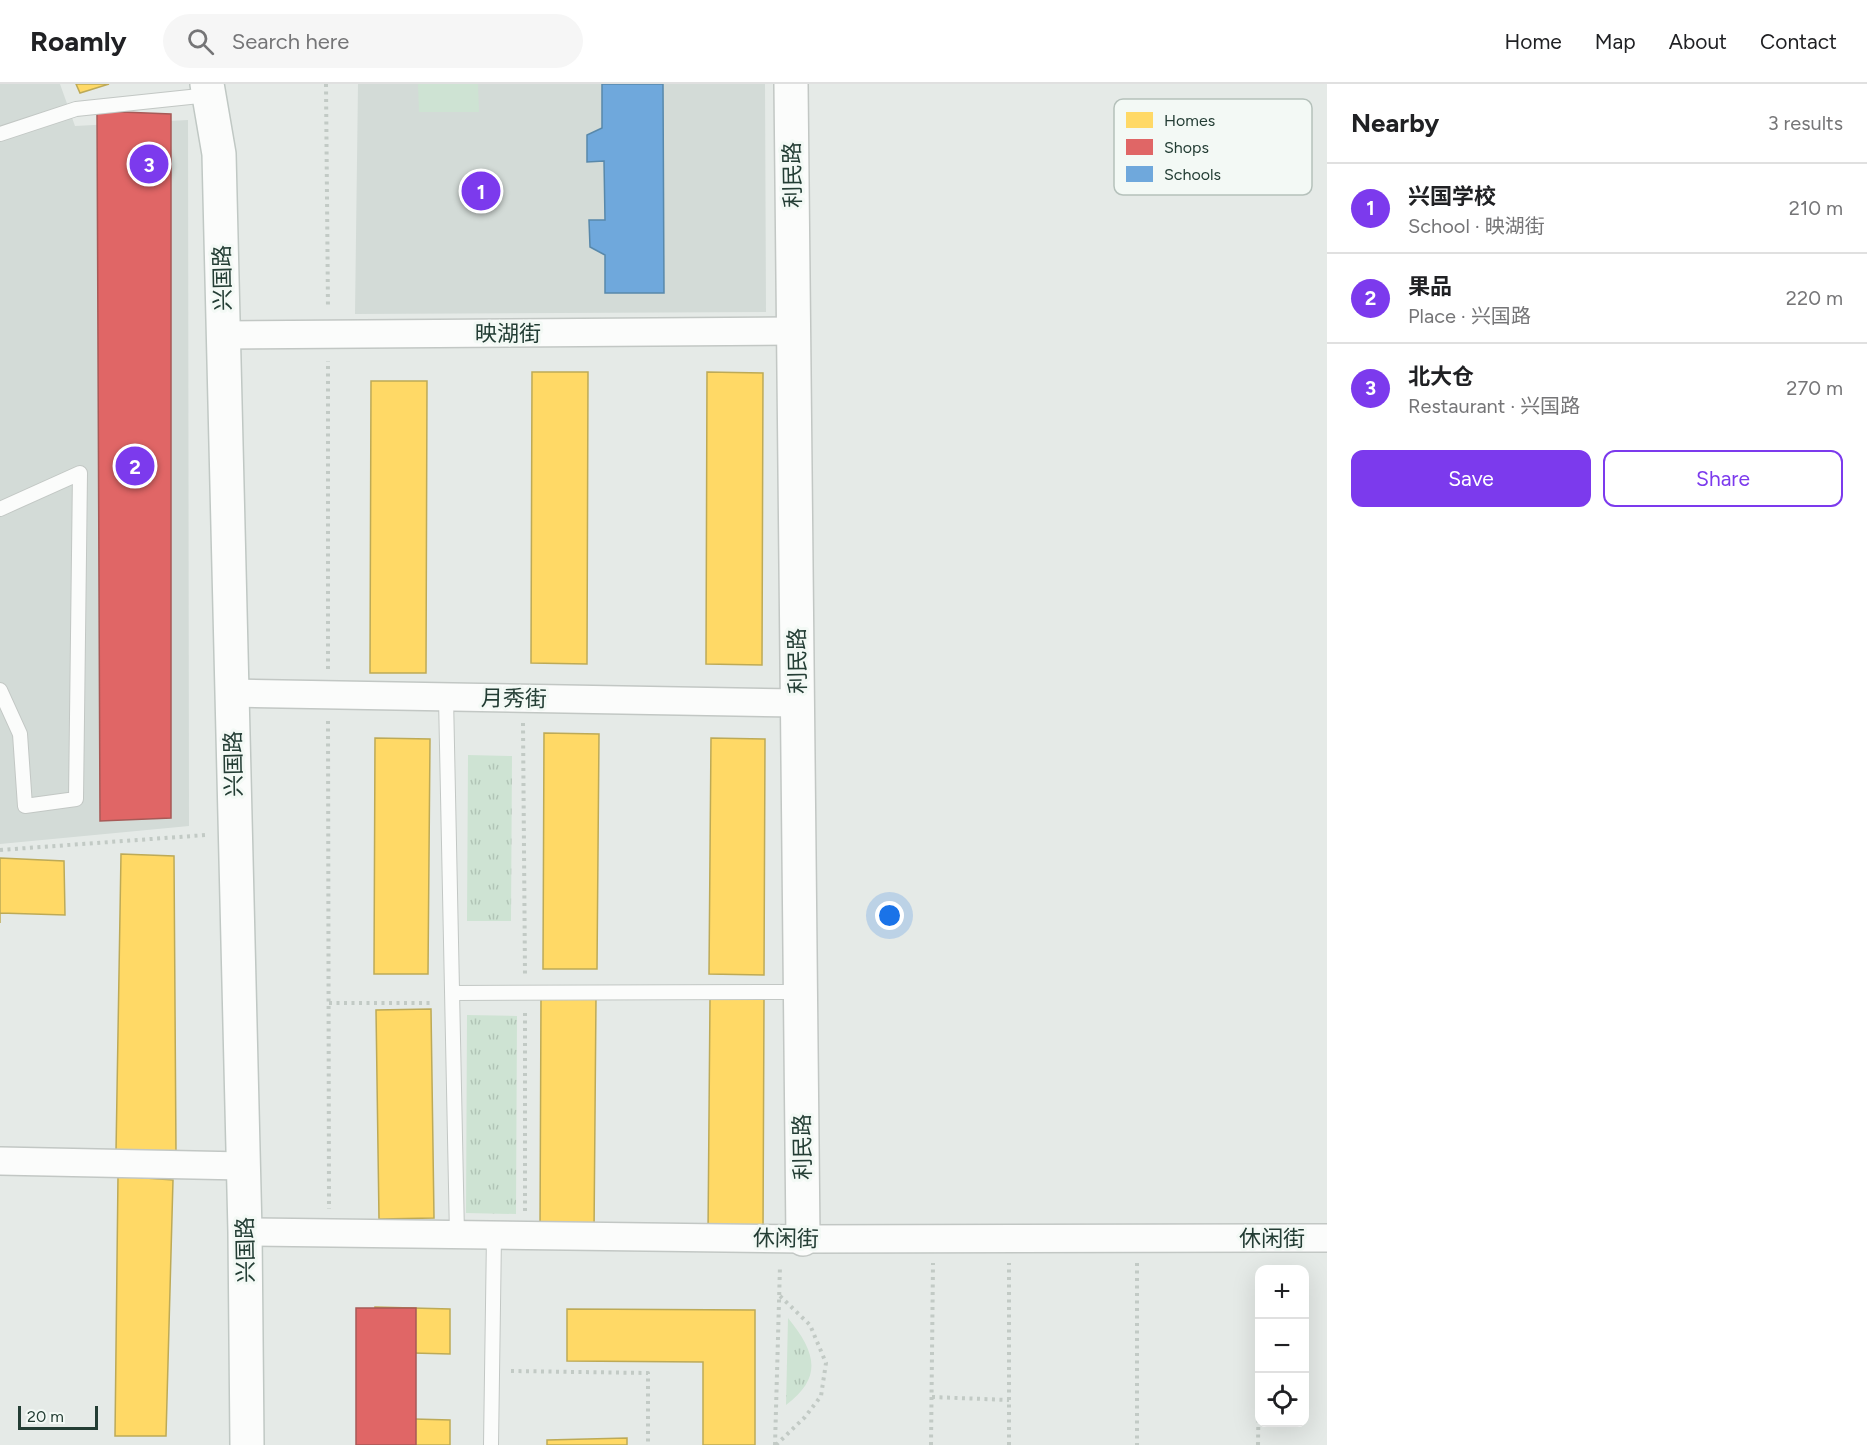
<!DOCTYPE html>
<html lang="en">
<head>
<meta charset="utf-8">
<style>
	body { margin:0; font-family:Figtree,"Noto Sans SC",sans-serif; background:#f6f6f6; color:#202124 }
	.controls { position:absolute; right:18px; bottom:18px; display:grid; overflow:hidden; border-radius:12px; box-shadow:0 6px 24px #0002 }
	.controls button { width:54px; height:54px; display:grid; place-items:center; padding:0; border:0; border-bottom:2px solid #e0e0e0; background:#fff; color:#202124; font:30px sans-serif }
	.scale { position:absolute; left:18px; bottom:15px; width:80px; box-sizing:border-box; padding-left:6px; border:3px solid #233d34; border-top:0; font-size:16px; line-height:21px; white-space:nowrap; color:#233d34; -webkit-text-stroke:4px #f3f9f5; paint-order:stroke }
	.you { position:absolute; left:890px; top:832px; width:21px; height:21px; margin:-15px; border:4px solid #fff; border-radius:50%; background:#1a73e8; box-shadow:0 0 0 9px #1a73e833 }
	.badge { display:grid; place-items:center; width:39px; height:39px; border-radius:50%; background:#7c3aed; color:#fff; font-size:20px; font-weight:700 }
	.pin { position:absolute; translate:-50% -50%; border:3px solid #fff; box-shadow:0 2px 6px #0006 }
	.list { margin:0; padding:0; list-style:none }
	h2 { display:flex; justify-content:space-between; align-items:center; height:78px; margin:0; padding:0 24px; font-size:26px }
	h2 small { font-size:20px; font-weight:400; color:#757577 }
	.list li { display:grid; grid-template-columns:39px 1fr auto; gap:18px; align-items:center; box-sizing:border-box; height:90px; padding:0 24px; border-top:2px solid #e0e0e0 }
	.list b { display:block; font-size:22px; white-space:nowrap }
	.list p { margin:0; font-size:20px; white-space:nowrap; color:#757577 }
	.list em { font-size:20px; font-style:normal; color:#757577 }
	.actions { display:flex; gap:12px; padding:18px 24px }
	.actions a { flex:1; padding:14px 0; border:2px solid #7c3aed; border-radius:12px; text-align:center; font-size:21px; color:#7c3aed }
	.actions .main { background:#7c3aed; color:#fff }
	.icon { flex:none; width:33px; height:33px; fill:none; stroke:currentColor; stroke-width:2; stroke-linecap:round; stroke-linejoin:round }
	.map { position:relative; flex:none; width:1327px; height:1361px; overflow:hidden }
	header { display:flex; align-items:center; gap:36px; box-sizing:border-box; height:84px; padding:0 30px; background:#fff; border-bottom:2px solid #e0e0e0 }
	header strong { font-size:28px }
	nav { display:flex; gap:33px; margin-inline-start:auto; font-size:21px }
	.search { width:420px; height:54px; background:#f6f6f6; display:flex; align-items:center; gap:15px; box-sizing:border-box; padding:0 21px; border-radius:33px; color:#757577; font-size:22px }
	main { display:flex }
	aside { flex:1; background:#fff }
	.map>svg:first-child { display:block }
	.built { fill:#d3dbd7 }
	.park { fill:url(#park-tufts) }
	.pitch { fill:#cee3d3 }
	.homes { fill:#ffd966; stroke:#bdaa57; stroke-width:1.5 }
	.shops { fill:#e06666; stroke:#a75a57; stroke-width:1.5 }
	.schools { fill:#6fa8dc; stroke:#5888aa; stroke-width:1.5 }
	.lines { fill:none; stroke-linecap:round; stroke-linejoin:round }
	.service-casing { stroke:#c2c7c4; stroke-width:16 }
	.minor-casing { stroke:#c2c7c4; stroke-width:30 }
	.tertiary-casing { stroke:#c2c7c4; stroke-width:36 }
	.secondary-casing { stroke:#c0c8c4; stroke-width:36 }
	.path { stroke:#c2cac5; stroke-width:4; stroke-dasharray:3 4.5; stroke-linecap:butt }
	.service { stroke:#fbfcfb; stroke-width:14 }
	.minor { stroke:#fbfcfb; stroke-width:27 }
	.tertiary { stroke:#fbfcfb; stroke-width:33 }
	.secondary { stroke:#fbfcfb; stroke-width:33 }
	.labels { text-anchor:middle; stroke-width:6; stroke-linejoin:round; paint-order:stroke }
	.street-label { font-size:22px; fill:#233d34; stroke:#f3f9f5 }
	.key { fill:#f3f9f5; stroke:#b5c1bb; stroke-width:1.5 }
	.key-label { font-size:16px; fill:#233d34 }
</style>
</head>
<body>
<header>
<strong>Roamly</strong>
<div class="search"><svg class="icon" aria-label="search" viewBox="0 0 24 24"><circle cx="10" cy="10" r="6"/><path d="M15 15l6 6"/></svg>Search here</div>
<nav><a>Home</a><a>Map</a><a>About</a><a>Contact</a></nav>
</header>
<main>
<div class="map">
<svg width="1327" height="1361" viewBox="0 0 1327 1361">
	<defs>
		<pattern id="park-tufts" width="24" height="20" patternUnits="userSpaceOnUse" patternTransform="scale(1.5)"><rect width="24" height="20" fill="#cee3d3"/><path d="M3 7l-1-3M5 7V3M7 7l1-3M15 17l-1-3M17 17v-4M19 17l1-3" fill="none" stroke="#b1c4b6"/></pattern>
	</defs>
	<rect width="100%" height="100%" fill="#e5eae7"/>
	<path class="built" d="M0,0H60L75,42L188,36L189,742L0,760Z
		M358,0H602V44L587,51V77H604L605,136L589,137L590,163L605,171V209L663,0H765L766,228L355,230Z"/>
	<path class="park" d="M468,671L512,672L511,837H467Z
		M467,931L517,932L516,1130L466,1129Z
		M788,1234C815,1267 824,1293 786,1321Z"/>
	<path class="pitch" d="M418,0H478L479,28H419Z"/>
	<path class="homes" d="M76,0H109L80,9Z
		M532,288H588L587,580L531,579Z
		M707,288L763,289L762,581L706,580Z
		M371,297H427L426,589H370Z
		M544,649L599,650L597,885H543Z
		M375,654L430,655L428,890H374Z
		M711,654L765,655L764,891L709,890Z
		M121,770L174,772L176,1071L116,1068Z
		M0,774L64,777L65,831L0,829V839Z
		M541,913H596L594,1149L540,1148Z
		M710,915H764L763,1151L708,1150Z
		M431,925L434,1134L379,1135L376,926Z
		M118,1092L173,1096L166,1352H115Z
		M375,1223L450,1225V1270L375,1268Z
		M567,1225L755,1226V1361H703V1278L567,1277Z
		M377,1334L450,1336V1361H377Z
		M627,1354V1361H547V1356Z"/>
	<path class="shops" d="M97,27L171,30V734L100,737Z
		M356,1224H416V1361H356Z"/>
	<path class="schools" d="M602,0H663L664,209H605V171L590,163L589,136H605L604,77L587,78V51L602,44Z"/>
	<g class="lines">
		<g class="service-casing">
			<path id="service" d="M0,50L76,25L209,11
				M0,425L80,389L76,715L25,722L20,650L0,606
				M446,613L457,1151
				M452,909L800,908
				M491,1361L494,1151"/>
		</g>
		<g class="minor-casing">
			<path id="minor" d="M223,251L794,247
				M232,609L797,619
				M0,1077L243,1082
				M245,1148L803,1155L1327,1154"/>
		</g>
		<g class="tertiary-casing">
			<path id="tertiary" d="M791,0L803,1155"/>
		</g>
		<g class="secondary-casing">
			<path id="secondary" d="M207,0L219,70L245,1148L247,1361"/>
		</g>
		<path class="path" d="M326,0L328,225
			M328,585V277
			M328,637L329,1125
			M523,639L525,890
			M0,766L206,751
			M329,919H433
			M525,1127V927
			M1137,1179V1361
			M511,1287L648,1289V1361
			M932,1313L1009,1316
			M775,1361L780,1182
			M776,1361L805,1333L821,1312L826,1279L810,1241L780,1212
			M931,1361L933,1179
			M1009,1361V1179
			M1258,1361L1260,1228"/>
		<use href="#service" class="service"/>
		<use href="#minor" class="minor"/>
		<use href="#tertiary" class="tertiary"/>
		<use href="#secondary" class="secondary"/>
	</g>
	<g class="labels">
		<g class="street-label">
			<text transform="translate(792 91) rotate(-91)" y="8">利民路</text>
			<text transform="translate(222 194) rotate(-91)" y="8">兴国路</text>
			<text x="508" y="257">映湖街</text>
			<text transform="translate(797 577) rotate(-91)" y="8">利民路</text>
			<text transform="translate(514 614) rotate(1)" y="8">月秀街</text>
			<text transform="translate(233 680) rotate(-91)" y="8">兴国路</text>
			<text transform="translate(802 1063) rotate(-91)" y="8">利民路</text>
			<text transform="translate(786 1154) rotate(1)" y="8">休闲街</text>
			<text x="1272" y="1162">休闲街</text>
			<text transform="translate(245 1166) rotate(-91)" y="8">兴国路</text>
		</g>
	</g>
	<rect x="1114" y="15" width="198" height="96" rx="9" class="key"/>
	<rect x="1126" y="28" width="27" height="16" fill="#ffd966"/>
	<rect x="1126" y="55" width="27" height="16" fill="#e06666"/>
	<rect x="1126" y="82" width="27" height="16" fill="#6fa8dc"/>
	<g class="key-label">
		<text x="1164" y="42">Homes</text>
		<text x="1164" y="69">Shops</text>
		<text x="1164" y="96">Schools</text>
	</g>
</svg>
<div class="controls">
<button>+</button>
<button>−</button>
<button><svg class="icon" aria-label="locate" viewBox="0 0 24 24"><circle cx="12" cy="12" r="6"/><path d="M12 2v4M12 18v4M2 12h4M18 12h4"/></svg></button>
</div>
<div class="scale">20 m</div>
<div class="you"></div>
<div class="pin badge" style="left:481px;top:107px">1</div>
<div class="pin badge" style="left:135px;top:382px">2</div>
<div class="pin badge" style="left:149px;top:80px">3</div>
</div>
<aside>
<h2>Nearby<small>3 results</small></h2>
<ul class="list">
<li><span class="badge">1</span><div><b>兴国学校</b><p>School · 映湖街</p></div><em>210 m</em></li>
<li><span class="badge">2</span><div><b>果品</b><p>Place · 兴国路</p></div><em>220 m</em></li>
<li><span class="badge">3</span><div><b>北大仓</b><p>Restaurant · 兴国路</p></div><em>270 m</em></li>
</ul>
<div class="actions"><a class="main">Save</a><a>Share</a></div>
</aside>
</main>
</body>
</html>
